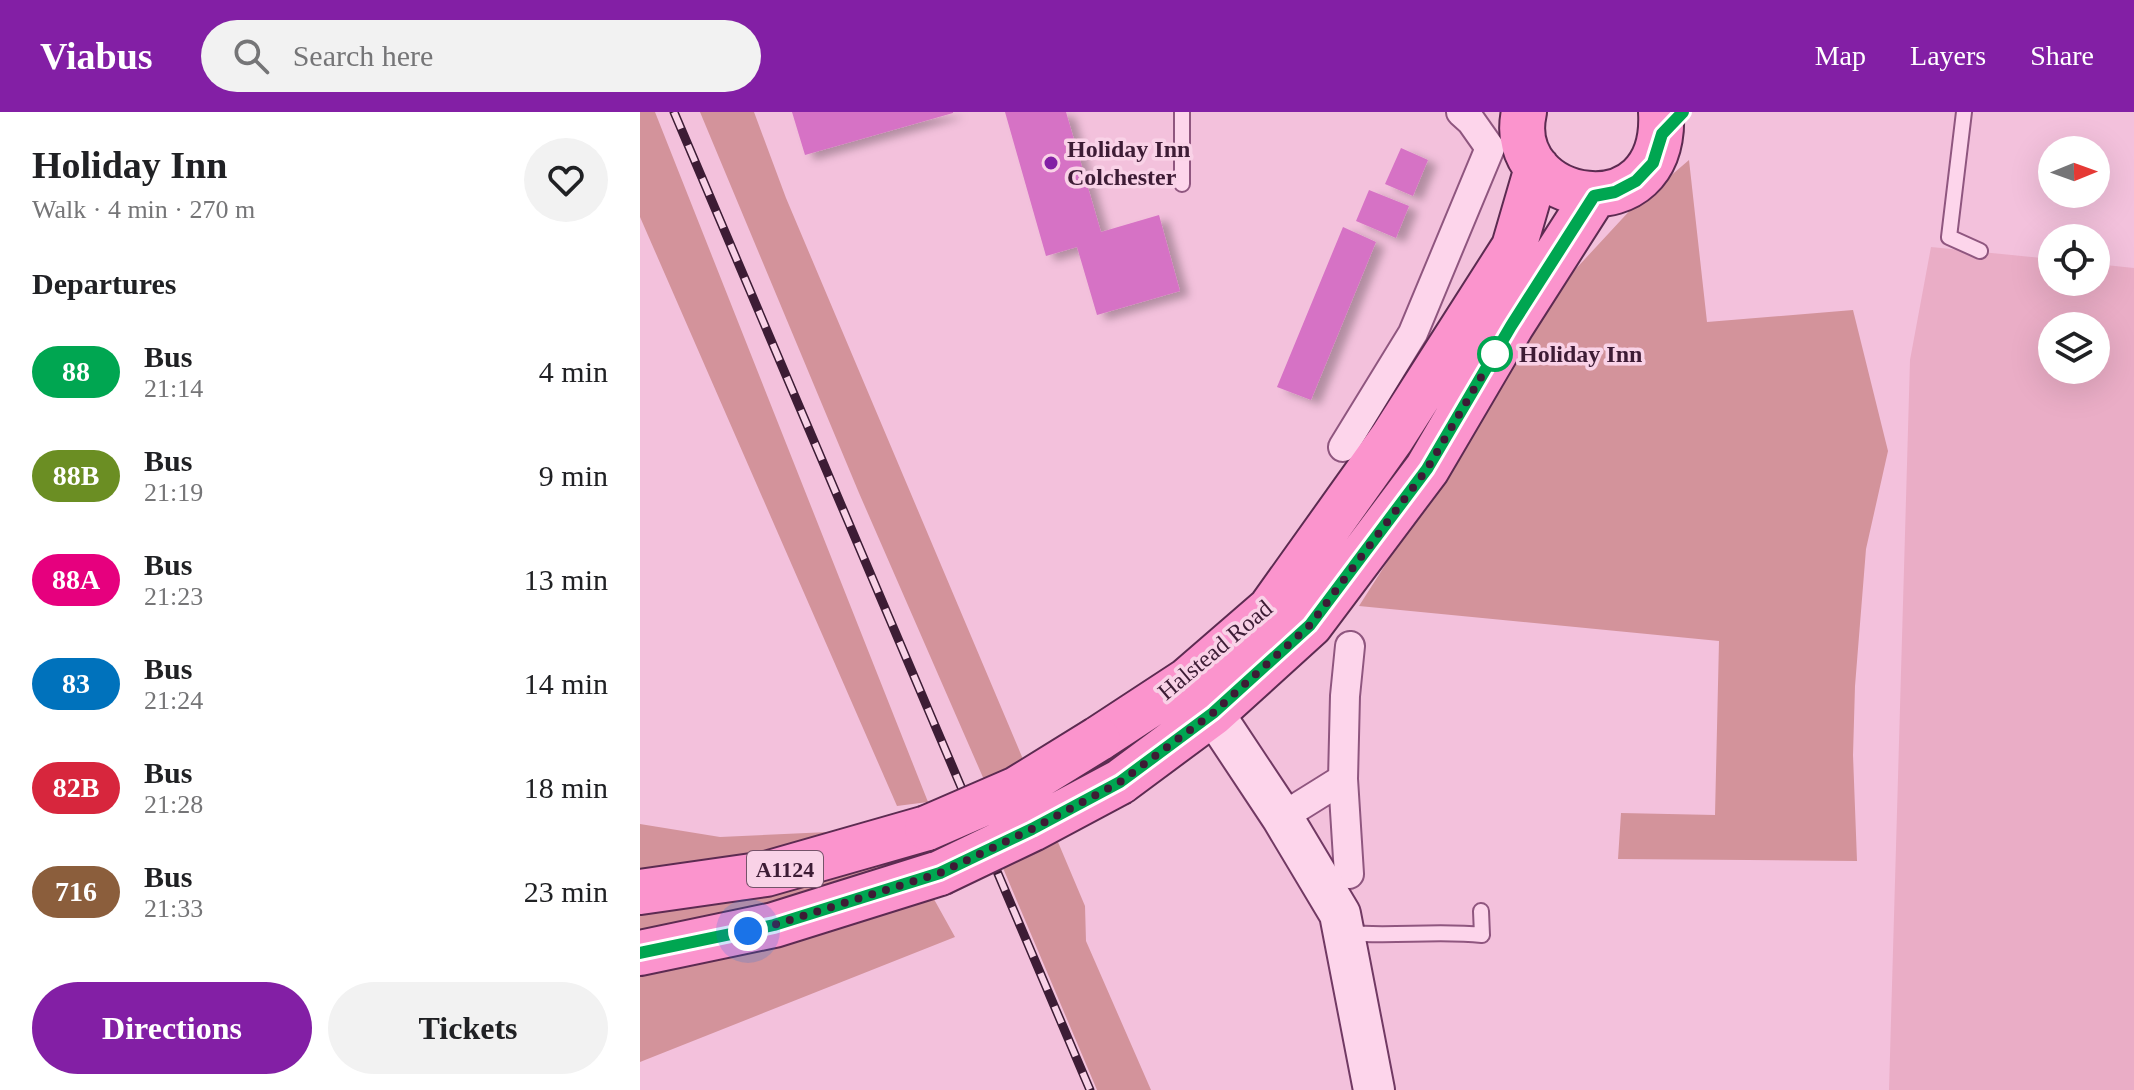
<!DOCTYPE html>
<html lang="en">
<head>
<meta charset="utf-8">
<style>
  body { margin:0; font-family:Georgia,serif; background:#f2f2f2; color:#202124; height:100vh; display:flex; flex-direction:column; font-size:30px; white-space:nowrap }
  * { box-sizing:border-box; margin:0 }
  p { font-size:26px; color:#757577 }
  .icon { flex:none; width:44px; height:44px; fill:none; stroke:currentColor; stroke-width:2; stroke-linecap:round; stroke-linejoin:round }
  .map { position:relative; flex:1; overflow:hidden }
  .drawer { display:flex; flex-direction:column; background:#fff; width:640px }
  .drawer>* { flex:none }
  .badge { padding:0 16px; border-radius:26px; font-size:28px; line-height:52px }
  .needle { width:52px; rotate:89deg }
  .fabs { position:absolute; left:1398px; top:24px; display:grid; gap:16px }
  .fabs a { display:grid; place-items:center; width:72px; height:72px; border-radius:50%; background:#fff; box-shadow:0 8px 32px #0002; font-size:40px }
  .you { position:absolute; width:40px; height:40px; margin:-20px; border:6px solid #fff; border-radius:50%; background:#1a73e8; box-shadow:0 0 0 12px #1a73e833 }
  .map>.badge { position:absolute; translate:-50% -50%; box-shadow:0 0 0 4px #fff }
  h2 { padding:0 32px; font-size:30px; line-height:72px }
  .round { display:grid; place-items:center; flex:none; width:84px; height:84px; border-radius:42px; background:#f2f2f2 }
  .overview { display:flex; align-items:center; justify-content:space-between; height:136px; padding:0 32px }
  h1 { font-size:38px; font-weight:700; line-height:60px }
  .button { display:flex; gap:16px; margin-top:auto; padding:16px 32px }
  .button a { flex:1; height:92px; border-radius:48px; background:#831fa5; color:#fff; font-size:32px; font-weight:700; line-height:92px; text-align:center }
  .button a+a { background:#f2f2f2; color:#202124 }
  ul { padding:0; list-style:none }
  li { display:flex; align-items:center; gap:24px; height:104px; padding:0 32px }
  li div { flex:1 }
  li b { display:block; font-size:30px }
  li em { font-style:normal }
  li .badge { min-width:88px; font-weight:700; text-align:center }
  header { display:flex; align-items:center; gap:48px; box-sizing:border-box; height:112px; padding:0 40px; background:#831fa5; color:#fff }
  header strong { font-size:38px }
  nav { display:flex; gap:44px; margin-inline-start:auto; font-size:28px }
  .search { width:560px; height:72px; background:#f2f2f2; display:flex; align-items:center; gap:20px; box-sizing:border-box; padding:0 28px; border-radius:44px; color:#757577; font-size:30px }
  main { display:flex; flex:1; min-height:0 }
  .map>svg:first-child { display:block }
  .farmland { fill:#eaadc6; fill-rule:evenodd }
  .green { fill:#d3939b }
  .building { fill:#d672c5; filter:url(#shadow) }
  .lines { fill:none; stroke-linecap:round; stroke-linejoin:round }
  .lane-casing { stroke:#8f567f; stroke-width:18 }
  .street-casing { stroke:#8f567f; stroke-width:32 }
  .secondary-casing { stroke:#713963; stroke-width:44 }
  .primary-casing { stroke:#5c2b51; stroke-width:48 }
  .lane { stroke:#fdd5eb; stroke-width:14 }
  .street { stroke:#fdd5eb; stroke-width:28 }
  .secondary { stroke:#fdd5eb; stroke-width:40 }
  .primary { stroke:#fb94cd; stroke-width:44 }
  .rail-casing { stroke:#3d1c35; stroke-width:9 }
  .rail { stroke:#f9d2e7; stroke-width:6; stroke-dasharray:18; stroke-linecap:butt }
  .primary-bridge-casing { stroke:#5c2b51; stroke-width:48; stroke-linecap:butt }
  .primary-bridge { stroke:#fb94cd; stroke-width:44 }
  .line-casing { stroke:#fff; stroke-width:18 }
  .line { stroke:#00a651; stroke-width:12 }
  .walk { stroke:#3d1c35; stroke-width:8; stroke-dasharray:0 14.4 }
  .poi-dot { fill:#831fa5; stroke:#f9d2e7; stroke-width:3 }
  .stop-dot { fill:#fff; stroke:#00a651; stroke-width:4 }
  .labels { text-anchor:middle; stroke-width:7; stroke-linejoin:round; paint-order:stroke }
  .shield { fill:#f9d2e7; stroke:#75536a; stroke-width:2 }
  .shield-label { font-size:22px; font-weight:bold; fill:#3d1c35 }
  .poi-label { font-size:24px; font-weight:bold; fill:#3d1c35; stroke:#f9d2e7; text-anchor:start }
  .stop-label { font-size:24px; font-weight:bold; fill:#3d1c35; stroke:#f9d2e7; text-anchor:start }
  .street-label { font-size:24px; fill:#3d1c35; stroke:#f9d2e7 }
</style>
</head>
<body>
<header>
<strong>Viabus</strong>
<div class="search"><svg class="icon" aria-label="search" viewBox="0 0 24 24"><circle cx="10" cy="10" r="6"/><path d="M15 15l6 6"/></svg>Search here</div>
<nav><a>Map</a><a>Layers</a><a>Share</a></nav>
</header>
<main>
<section class="drawer">
<div class="overview"><div><h1>Holiday Inn</h1><p>Walk · 4 min · 270 m</p></div><a class="round"><svg class="icon" aria-label="heart" viewBox="0 0 24 24"><path d="M12 20l-8-8c-3-5 5-10 8-4 3-6 11-1 8 4z"/></svg></a></div>
<h2>Departures</h2>
<ul>
<li><span class="badge" style="background:#00a651;color:#fff">88</span><div><b>Bus</b><p>21:14</p></div><em>4 min</em></li>
<li><span class="badge" style="background:#6b8e23;color:#fff">88B</span><div><b>Bus</b><p>21:19</p></div><em>9 min</em></li>
<li><span class="badge" style="background:#e6007e;color:#fff">88A</span><div><b>Bus</b><p>21:23</p></div><em>13 min</em></li>
<li><span class="badge" style="background:#0072bc;color:#fff">83</span><div><b>Bus</b><p>21:24</p></div><em>14 min</em></li>
<li><span class="badge" style="background:#d7263d;color:#fff">82B</span><div><b>Bus</b><p>21:28</p></div><em>18 min</em></li>
<li><span class="badge" style="background:#8b5e3c;color:#fff">716</span><div><b>Bus</b><p>21:33</p></div><em>23 min</em></li>
</ul>
<div class="button"><a>Directions</a><a>Tickets</a></div>
</section>
<div class="map">
<svg width="1494" height="978" viewBox="0 0 1494 978">
  <defs>
    <filter id="shadow"><feDropShadow dx="9" dy="5" stdDeviation="4" flood-color="#0004"/></filter>
  </defs>
  <rect width="100%" height="100%" fill="#f3c1dc"/>
  <!-- farmland -->
  <path class="farmland" d="M 1291,135 L 1412,147 L 1412,170 L 1456,170 L 1456,152 L 1494,156 L 1494,978 L 1249,978 L 1270,248 ZM 1412,214 L 1456,214 L 1456,258 L 1412,258 Z"/>
  <!-- green -->
  <path class="green" d="M 0,0 L 15,0 L 288,690 L 257,694 L 0,105 Z
    M 60,0 L 114,0 L 146,86 L 445,794 L 446,829 L 511,978 L 457,978 L 363,756 L 379,748 L 219,381 Z
    M 1049,48 L 1067,210 L 1213,198 L 1248,339 L 1226,437 L 1215,574 L 1213,643 L 1217,749 L 978,747 L 981,701 L 1075,703 L 1079,529 L 719,494 L 807,356 L 844,304 L 902,205 L 932,161 L 994,94 L 1016,82 L 1023,75 L 1028,66 Z
    M 0,712 L 80,725 L 255,717 L 315,825 L 0,950 Z"/>
  <!-- building -->
  <path class="building" d="M 152,0 L 313,0 L 313,1 L 165,43 Z
    M 365,0 L 426,0 L 461,120 L 519,103 L 540,179 L 457,203 L 437,135 L 406,144 Z
    M 761,36 L 788,48 L 773,84 L 745,72 Z
    M 729,78 L 769,94 L 756,126 L 716,109 Z
    M 703,115 L 736,130 L 671,288 L 637,275 Z"/>
  <g class="lines">
    <!-- lane casing -->
    <g class="lane-casing">
      <path id="lane" d="M 1324,0 L 1309,125 L 1340,139
        M 542,72 L 542,0
        M 708,821 C 753,825 797,818 842,823 L 841,799"/>
    </g>
    <!-- street casing -->
    <g class="street-casing">
      <path id="street" d="M 703,335 L 773,221 L 850,36 L 831,9 L 821,0
        M 703,667 L 709,762
        M 642,705 L 703,667 L 705,584 L 710,534"/>
    </g>
    <!-- secondary casing -->
    <g class="secondary-casing">
      <path id="secondary" d="M 573,601 L 642,705 L 700,802 L 734,978"/>
    </g>
    <!-- primary casing -->
    <g class="primary-casing">
      <path id="primary" d="M 884,0 C 863,94 1028,124 1021,0
        M 458,627 L 548,568 L 630,497 L 752,326 L 874,135 L 897,56
        M 480,670 L 573,601 L 670,513 L 787,357 L 871,214 L 954,84
        M 0,780 L 126,762 L 287,716
        M 0,841 L 134,813 L 300,761"/>
    </g>
    <!-- lane -->
    <use href="#lane" class="lane"/>
    <!-- street -->
    <use href="#street" class="street"/>
    <!-- secondary -->
    <use href="#secondary" class="secondary"/>
    <!-- primary -->
    <use href="#primary" class="primary"/>
    <!-- rail casing -->
    <g class="rail-casing">
      <path id="rail" d="M 34,0 L 450,978"/>
    </g>
    <!-- rail -->
    <use href="#rail" class="rail"/>
    <!-- primary-bridge casing -->
    <g class="primary-bridge-casing">
      <path id="primary-bridge" d="M 287,716 L 377,677 L 458,627
        M 300,761 L 392,717 L 480,670"/>
    </g>
    <!-- primary-bridge -->
    <use href="#primary-bridge" class="primary-bridge"/>
  </g>
  <g class="lines">
    <!-- line casing -->
    <g class="line-casing">
      <path id="line" d="M 0,841 L 134,813 L 300,761 L 392,717 L 480,670 L 573,601 L 670,513 L 787,357 L 871,214 L 954,84 L 975,80 L 996,69 L 1013,51 L 1022,22 L 1043,0"/>
    </g>
    <!-- line -->
    <use href="#line" class="line"/>
    <!-- walk -->
    <path class="walk" d="M 108,819 L 134,813 L 300,761 L 392,717 L 480,670 L 573,601 L 670,513 L 787,357 L 857,238 L 855,242"/>
  </g>
  <!-- markers -->
  <circle class="poi-dot" cx="411" cy="51" r="8"/>
  <circle class="stop-dot" cx="855" cy="242" r="16"/>
  <g class="labels">
    <!-- shield labels -->
    <rect class="shield" x="107" y="739" width="76" height="36" rx="6"/>
    <g class="shield-label">
      <text x="145" y="765">A1124</text>
    </g>
    <!-- poi labels -->
    <g class="poi-label">
      <text x="427" y="45">Holiday Inn<tspan x="427" dy="28">Colchester</tspan></text>
    </g>
    <!-- stop labels -->
    <g class="stop-label">
      <text x="879" y="250">Holiday Inn</text>
    </g>
    <!-- street labels -->
    <g class="street-label">
      <text transform="translate(575 538) rotate(-40)" y="8">Halstead Road</text>
    </g>
  </g>
</svg>
<div class="fabs">
<a><svg class="needle" viewBox="-14 -14 28 28"><path d="M0-13l5 13h-10z" fill="#e53935"/><path d="M0 13l5-13h-10z" fill="#757577"/></svg></a>
<a><svg class="icon" aria-label="locate" viewBox="0 0 24 24"><circle cx="12" cy="12" r="6"/><path d="M12 2v4M12 18v4M2 12h4M18 12h4"/></svg></a>
<a><svg class="icon" aria-label="layers" viewBox="0 0 24 24"><path d="M12 4l9 5-9 5-9-5zM3 14l9 5 9-5"/></svg></a>
</div>
<div class="you" style="left:108px;top:819px"></div>
</div>
</main>
</body>
</html>
